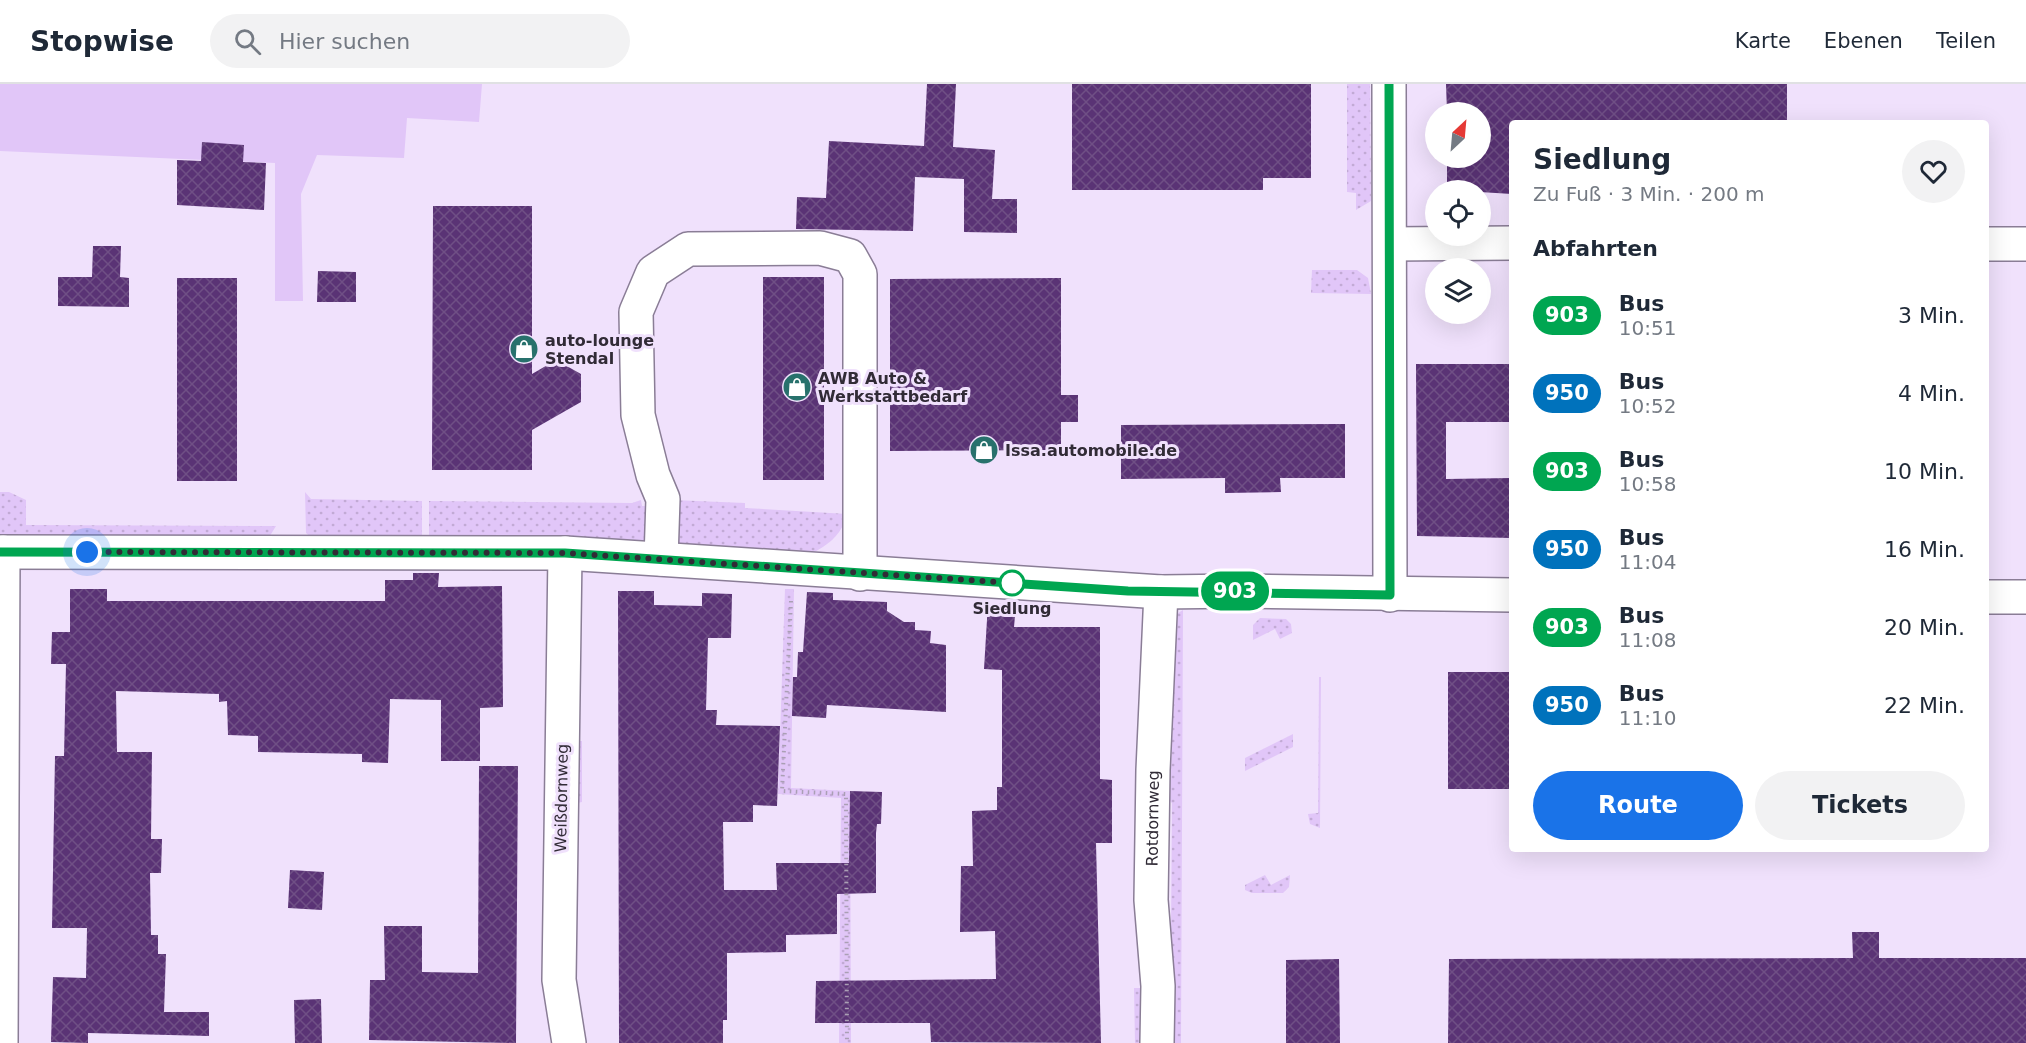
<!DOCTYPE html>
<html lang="de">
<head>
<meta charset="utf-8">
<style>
  body { margin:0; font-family:"DejaVu Sans",sans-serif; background:#f2f2f3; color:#1f2937; height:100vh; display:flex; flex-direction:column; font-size:22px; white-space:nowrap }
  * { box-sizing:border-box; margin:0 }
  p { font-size:20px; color:#747a83 }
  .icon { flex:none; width:33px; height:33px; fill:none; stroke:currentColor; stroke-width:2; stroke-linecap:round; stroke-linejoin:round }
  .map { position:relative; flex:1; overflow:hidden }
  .side { position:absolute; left:1509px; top:36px; width:480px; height:732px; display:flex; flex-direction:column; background:#fff; border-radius:6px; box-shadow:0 6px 24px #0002 }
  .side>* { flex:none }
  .badge { padding:0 12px; border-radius:20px; font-size:21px; line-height:39px }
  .needle { width:39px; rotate:26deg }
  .controls { position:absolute; left:1425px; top:18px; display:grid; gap:12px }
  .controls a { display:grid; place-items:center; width:66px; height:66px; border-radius:50%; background:#fff; box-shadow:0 6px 24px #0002; font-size:30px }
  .you { position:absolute; width:30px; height:30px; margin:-15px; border:4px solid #fff; border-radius:50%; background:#1a73e8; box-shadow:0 0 0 9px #1a73e833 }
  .map>.badge { position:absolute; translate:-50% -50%; box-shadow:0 0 0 3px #fff }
  h2 { padding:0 24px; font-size:22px; line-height:54px }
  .round { display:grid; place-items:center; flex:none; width:63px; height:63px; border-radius:32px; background:#f2f2f3 }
  .head { display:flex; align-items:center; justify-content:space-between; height:102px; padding:0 24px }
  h1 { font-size:28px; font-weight:700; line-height:45px }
  .action { display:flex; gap:12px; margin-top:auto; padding:12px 24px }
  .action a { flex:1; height:69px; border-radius:36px; background:#1a73e8; color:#fff; font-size:24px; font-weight:700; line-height:69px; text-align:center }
  .action a+a { background:#f2f2f3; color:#1f2937 }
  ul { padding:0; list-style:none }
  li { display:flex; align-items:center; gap:18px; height:78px; padding:0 24px }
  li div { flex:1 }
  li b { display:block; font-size:22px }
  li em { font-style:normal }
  li .badge { min-width:66px; font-weight:700; text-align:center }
  header { display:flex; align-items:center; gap:36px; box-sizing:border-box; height:84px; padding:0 30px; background:#fff; border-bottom:2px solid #e0e1e3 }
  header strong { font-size:28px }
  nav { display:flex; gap:33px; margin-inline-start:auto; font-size:21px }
  .search { width:420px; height:54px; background:#f2f2f3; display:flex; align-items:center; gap:15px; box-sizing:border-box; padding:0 21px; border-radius:33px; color:#747a83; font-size:22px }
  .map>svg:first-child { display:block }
  .grass { fill:url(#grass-dots) }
  .pitch { fill:#e1c6f8 }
  .building { fill:url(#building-cross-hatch) }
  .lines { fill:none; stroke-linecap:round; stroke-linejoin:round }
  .minor-casing { stroke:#8a7d96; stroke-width:36 }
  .path { stroke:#aa9fb4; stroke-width:4; stroke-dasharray:1.5 4.5; stroke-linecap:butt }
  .minor { stroke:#fff; stroke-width:33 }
  .line-casing { stroke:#fff; stroke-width:14 }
  .line { stroke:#00a651; stroke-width:9 }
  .walk { stroke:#312b36; stroke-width:6; stroke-dasharray:0 10.8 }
  .stop-dot { fill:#fff; stroke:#00a651; stroke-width:3 }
  .labels { text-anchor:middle; stroke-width:6; stroke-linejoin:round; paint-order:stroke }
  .poi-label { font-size:16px; font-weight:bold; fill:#312b36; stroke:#f0e1fc; text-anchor:start }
  .stop-label { font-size:16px; font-weight:bold; fill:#312b36; stroke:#f0e1fc }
  .street-label { font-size:16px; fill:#312b36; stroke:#f0e1fc }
</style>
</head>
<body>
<header>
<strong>Stopwise</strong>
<div class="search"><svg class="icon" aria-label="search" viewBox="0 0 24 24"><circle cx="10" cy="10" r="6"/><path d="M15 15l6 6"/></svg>Hier suchen</div>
<nav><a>Karte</a><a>Ebenen</a><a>Teilen</a></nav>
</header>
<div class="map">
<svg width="2026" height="959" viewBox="0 0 2026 959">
  <defs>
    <pattern id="grass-dots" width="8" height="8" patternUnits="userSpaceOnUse" patternTransform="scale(1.5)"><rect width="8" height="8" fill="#e1c6f8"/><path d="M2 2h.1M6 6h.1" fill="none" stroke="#c2aad5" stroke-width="1.8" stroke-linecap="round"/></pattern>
    <pattern id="building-cross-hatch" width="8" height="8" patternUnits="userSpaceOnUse" patternTransform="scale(1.5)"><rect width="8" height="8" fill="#5a3375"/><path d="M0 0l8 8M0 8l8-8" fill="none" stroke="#6f4f85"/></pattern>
  </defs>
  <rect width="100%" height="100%" fill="#f0e1fc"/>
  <!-- grass -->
  <path class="grass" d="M 1347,0 L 1370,0 L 1371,117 L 1356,126 L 1356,109 L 1347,108 Z
    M 1312,186 L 1357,186 L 1368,194 L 1371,210 L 1311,209 Z
    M 0,408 L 9,408 L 26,416 L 26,441 L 276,442 L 268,455 L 0,455 Z
    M 305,408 L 311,415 L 422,417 L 422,454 L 313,455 L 306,449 Z
    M 641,416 L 642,422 L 650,422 L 650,447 L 643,459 L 429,453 L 429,417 L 632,419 Z
    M 672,416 L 745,419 L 745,424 L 847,430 C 842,452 826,463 806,472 L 678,460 Z
    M 785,505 L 794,505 L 791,704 L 850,707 L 851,959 L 839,959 L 841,714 L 778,710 Z
    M 1183,526 L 1181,959 L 1170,959 L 1162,856 L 1171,847 L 1172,719 L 1163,710 L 1163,699 L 1171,684 L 1173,631 L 1163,619 L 1175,531 Z
    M 1260,534 L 1286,535 L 1291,540 L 1292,549 L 1280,555 L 1275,545 L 1253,556 L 1253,541 Z
    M 1319,593 L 1321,593 L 1320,744 L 1310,740 L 1308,730 L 1318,729 Z
    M 1293,650 L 1293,663 L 1245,687 L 1245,674 Z
    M 576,657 L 582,657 L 582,718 L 577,719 Z
    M 1265,791 L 1271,801 L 1290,791 L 1289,803 L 1283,809 L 1252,809 L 1245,806 L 1245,801 Z
    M 1134,904 L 1150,904 L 1150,920 L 1140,921 L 1140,959 L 1135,959 Z"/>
  <!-- pitch -->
  <path class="pitch" d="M 0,0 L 482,0 L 479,38 L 407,34 L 404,74 L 317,71 L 301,110 L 303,217 L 275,217 L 275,79 L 0,67 Z"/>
  <!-- building -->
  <path class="building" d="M 927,0 L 956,0 L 953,63 L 995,66 L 992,115 L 1017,115 L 1017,149 L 964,148 L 964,95 L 915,93 L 913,147 L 796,145 L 797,113 L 826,114 L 829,57 L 924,62 Z
    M 1072,0 L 1311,0 L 1311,94 L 1263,94 L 1263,106 L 1072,106 Z
    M 1446,0 L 1787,0 L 1787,39 L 1512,39 L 1512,110 L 1447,106 L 1447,74 L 1480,74 L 1480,28 L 1447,28 Z
    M 202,58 L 244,61 L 243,78 L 266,79 L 264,126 L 177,121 L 177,76 L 201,77 Z
    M 433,122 L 532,122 L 532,290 L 556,276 L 581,290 L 581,318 L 532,346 L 532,386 L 432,386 Z
    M 93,162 L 121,162 L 120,193 L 129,194 L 129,223 L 58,222 L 58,193 L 92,193 Z
    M 318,187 L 356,188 L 356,218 L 317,218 Z
    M 763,193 L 824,193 L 824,396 L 763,396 Z
    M 177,194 L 237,194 L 237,397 L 177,397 Z
    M 1061,194 L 1061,311 L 1078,311 L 1078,338 L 1061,338 L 1061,366 L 890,367 L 890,195 Z
    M 1416,280 L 1512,280 L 1512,338 L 1446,338 L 1446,395 L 1512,394 L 1512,454 L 1417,452 Z
    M 1345,340 L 1345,394 L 1280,394 L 1281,408 L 1225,409 L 1225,394 L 1121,395 L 1121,341 Z
    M 413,489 L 439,489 L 438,503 L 502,502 L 503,623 L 480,624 L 480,677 L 441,677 L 441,616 L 390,615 L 388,679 L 362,678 L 362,670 L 258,668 L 258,652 L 228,651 L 227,617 L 219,618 L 219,610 L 116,607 L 117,668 L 152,668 L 151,755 L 162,755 L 161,789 L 150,789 L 151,851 L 158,851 L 158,870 L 166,870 L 164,928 L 209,928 L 209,952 L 88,949 L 88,959 L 51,958 L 53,893 L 86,894 L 87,844 L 52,844 L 55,672 L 64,672 L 66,580 L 51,580 L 52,548 L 70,548 L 70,505 L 107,505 L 107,517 L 385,517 L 385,496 L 413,496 Z
    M 618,507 L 654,507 L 654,521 L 702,522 L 702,509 L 732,510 L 731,554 L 708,554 L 706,626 L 717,626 L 716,641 L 780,642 L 777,722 L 753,721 L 753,738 L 723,738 L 724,806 L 777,806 L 776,779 L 849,779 L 850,707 L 882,708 L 881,740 L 877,740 L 876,749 L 876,809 L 837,810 L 837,850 L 786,851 L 786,868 L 727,869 L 727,936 L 723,936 L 723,959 L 619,959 Z
    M 807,508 L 833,509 L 833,516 L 887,518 L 887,527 L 904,538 L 915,538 L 915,546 L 931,547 L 930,559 L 946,561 L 946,628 L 827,621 L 826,634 L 792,632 L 793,593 L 797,593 L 798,568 L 803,568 Z
    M 988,519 L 1016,521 L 1014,543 L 1100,543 L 1100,695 L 1112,696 L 1112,759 L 1096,759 L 1101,959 L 931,958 L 930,939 L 815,939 L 816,897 L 996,895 L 995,847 L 960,848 L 961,782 L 973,782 L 972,727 L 997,726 L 997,703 L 1002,703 L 1002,586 L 984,585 Z
    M 1448,588 L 1512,588 L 1512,705 L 1448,705 Z
    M 479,682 L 518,682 L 516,959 L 369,956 L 370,896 L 385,896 L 384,842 L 422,842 L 422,888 L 478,889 Z
    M 290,786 L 324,788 L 322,826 L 288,824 Z
    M 1852,848 L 1879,848 L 1879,874 L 2026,874 L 2026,959 L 1448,959 L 1449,875 L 1853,874 Z
    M 1339,875 L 1340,959 L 1286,959 L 1286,876 Z
    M 321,915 L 322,959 L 295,959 L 294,916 Z"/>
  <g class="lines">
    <!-- minor casing -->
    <g class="minor-casing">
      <g id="minor">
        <path d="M 1389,0 L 1390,511"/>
        <path d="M 1390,160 L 1512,159"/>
        <path d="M 1986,160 L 2026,160"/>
        <path d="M 0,468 L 565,469 L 1161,508 L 1240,507 L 1512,511"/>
        <path d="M 565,469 L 559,896 L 569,959"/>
        <path d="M 661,475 L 663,415 L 653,391 L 638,331 L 636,228 L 653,188 L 688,165 L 820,164 L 850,172 L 860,190 L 860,490"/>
        <path d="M 1986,513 L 2026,513"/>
        <path d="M 1,959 L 3,468"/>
        <path id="s1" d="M 1157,959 L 1158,902 L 1151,816 L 1153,686 L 1161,508"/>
      </g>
    </g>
    <!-- path -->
    <path class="path" d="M 791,517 L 782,707 L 846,710 L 847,959"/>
    <!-- minor -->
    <use href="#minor" class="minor"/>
  </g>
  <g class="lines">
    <!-- line casing -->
    <g class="line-casing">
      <path id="line" d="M 0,468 L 565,469 L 1128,507 L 1390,511 L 1389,0"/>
    </g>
    <!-- line -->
    <use href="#line" class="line"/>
    <!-- walk -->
    <path class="walk" d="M 87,468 L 565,469 L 1012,499"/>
  </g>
  <!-- icons -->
  <defs>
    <g id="shop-disc" transform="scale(1.5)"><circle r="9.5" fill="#28716c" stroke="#f0e1fc"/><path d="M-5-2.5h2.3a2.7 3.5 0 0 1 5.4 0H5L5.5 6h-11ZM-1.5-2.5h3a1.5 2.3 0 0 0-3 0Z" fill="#fff"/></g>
  </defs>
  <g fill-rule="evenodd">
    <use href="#shop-disc" x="524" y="265"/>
    <use href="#shop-disc" x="797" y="303"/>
    <use href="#shop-disc" x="984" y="366"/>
  </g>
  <!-- markers -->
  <circle class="stop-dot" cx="1012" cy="499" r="12"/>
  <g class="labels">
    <!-- poi labels -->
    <g class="poi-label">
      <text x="545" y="262">auto-lounge<tspan x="545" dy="18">Stendal</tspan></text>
      <text x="818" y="300">AWB Auto &amp;<tspan x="818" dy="18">Werkstattbedarf</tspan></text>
      <text x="1005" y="372">Issa.automobile.de</text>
    </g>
    <!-- stop labels -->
    <g class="stop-label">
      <text x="1012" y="530">Siedlung</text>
    </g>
    <!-- street labels -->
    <g class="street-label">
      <text transform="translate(561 714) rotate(-89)" y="6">Weißdornweg</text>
      <text dy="6" stroke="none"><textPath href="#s1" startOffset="225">Rotdornweg</textPath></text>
    </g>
  </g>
</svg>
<div class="controls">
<a><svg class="needle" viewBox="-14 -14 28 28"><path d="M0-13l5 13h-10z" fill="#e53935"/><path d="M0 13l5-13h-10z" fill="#747a83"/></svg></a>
<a><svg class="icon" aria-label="locate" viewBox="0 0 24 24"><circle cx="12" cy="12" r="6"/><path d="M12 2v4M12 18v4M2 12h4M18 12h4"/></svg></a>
<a><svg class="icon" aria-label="layers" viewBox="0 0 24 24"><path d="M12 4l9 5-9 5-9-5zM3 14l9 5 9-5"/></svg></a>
</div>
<div class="you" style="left:87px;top:468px"></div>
<b class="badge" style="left:1235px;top:507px;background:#00a651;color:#fff">903</b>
<section class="side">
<div class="head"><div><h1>Siedlung</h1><p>Zu Fuß · 3 Min. · 200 m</p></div><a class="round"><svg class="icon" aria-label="heart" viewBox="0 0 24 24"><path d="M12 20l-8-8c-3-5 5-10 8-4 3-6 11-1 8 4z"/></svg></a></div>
<h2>Abfahrten</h2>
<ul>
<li><span class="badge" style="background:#00a651;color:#fff">903</span><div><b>Bus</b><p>10:51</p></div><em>3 Min.</em></li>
<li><span class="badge" style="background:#0072bc;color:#fff">950</span><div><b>Bus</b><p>10:52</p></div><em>4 Min.</em></li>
<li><span class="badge" style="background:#00a651;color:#fff">903</span><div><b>Bus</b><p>10:58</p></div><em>10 Min.</em></li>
<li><span class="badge" style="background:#0072bc;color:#fff">950</span><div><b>Bus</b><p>11:04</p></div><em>16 Min.</em></li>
<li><span class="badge" style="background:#00a651;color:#fff">903</span><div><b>Bus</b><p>11:08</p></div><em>20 Min.</em></li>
<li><span class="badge" style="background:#0072bc;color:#fff">950</span><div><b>Bus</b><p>11:10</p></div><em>22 Min.</em></li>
</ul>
<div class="action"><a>Route</a><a>Tickets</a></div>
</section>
</div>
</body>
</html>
